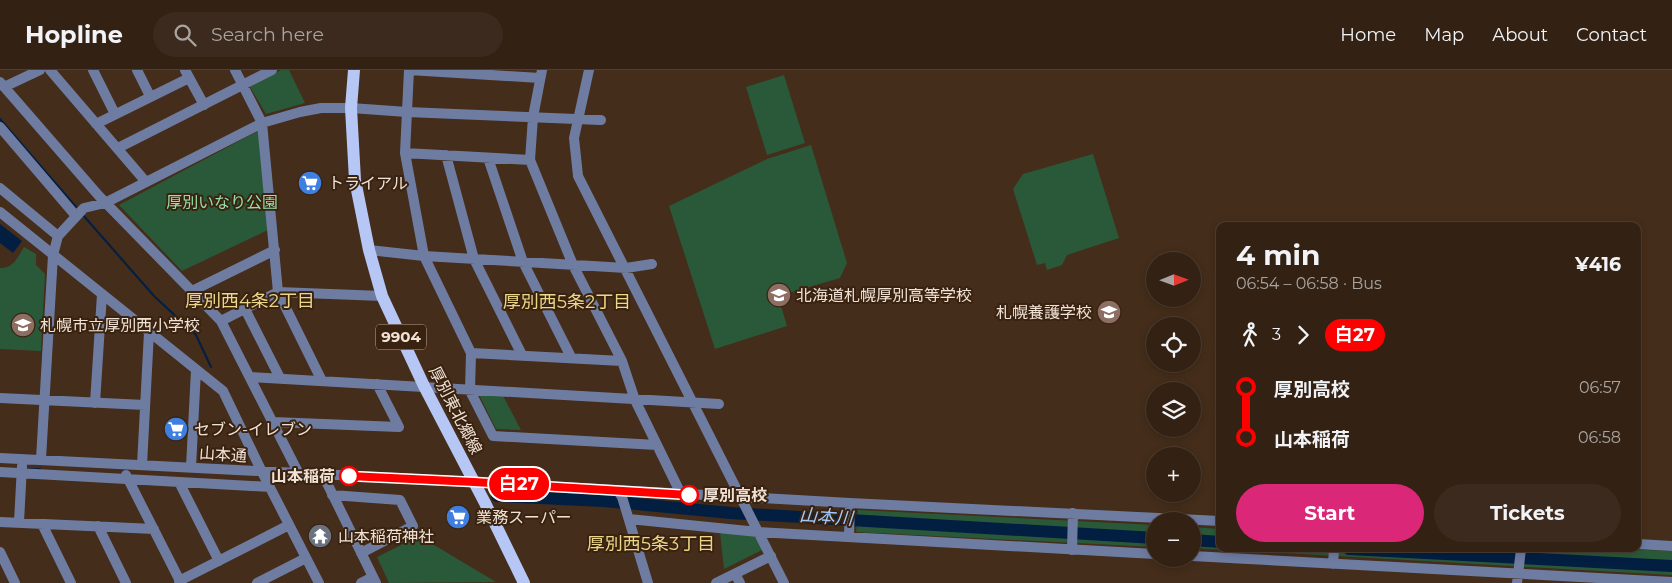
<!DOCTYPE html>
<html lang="en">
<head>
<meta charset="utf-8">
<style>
  body { margin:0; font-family:Montserrat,"Noto Sans JP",sans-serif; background:#3b2a1d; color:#f1f3f6; height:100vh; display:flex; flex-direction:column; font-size:19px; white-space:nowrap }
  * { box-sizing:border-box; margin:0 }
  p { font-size:16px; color:#a9a4a0 }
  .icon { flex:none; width:28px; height:28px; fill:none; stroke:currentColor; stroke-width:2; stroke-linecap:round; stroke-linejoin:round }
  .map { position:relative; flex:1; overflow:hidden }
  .drawer { position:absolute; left:1216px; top:152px; width:425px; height:330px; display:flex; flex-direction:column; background:#332214; border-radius:10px; box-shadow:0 2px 8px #0003,0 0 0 1px #4e3f34 }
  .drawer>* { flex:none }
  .badge { padding:0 10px; border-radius:16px; font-size:18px; line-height:32px }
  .needle { width:32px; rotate:89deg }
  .buttons { position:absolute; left:1146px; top:182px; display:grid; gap:10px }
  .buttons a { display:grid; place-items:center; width:55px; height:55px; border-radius:50%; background:#332214; box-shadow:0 2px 8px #0003,0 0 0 1px #4e3f34; font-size:25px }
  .map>.badge { position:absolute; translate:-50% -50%; box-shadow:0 0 0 2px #fff }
  .legs { display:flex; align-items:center; gap:8px; height:55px; padding:0 20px; font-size:16px }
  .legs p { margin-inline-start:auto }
  .head { display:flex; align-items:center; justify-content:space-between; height:85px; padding:0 20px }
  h1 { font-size:28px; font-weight:700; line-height:38px }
  .cta { display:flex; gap:10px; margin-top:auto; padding:10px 20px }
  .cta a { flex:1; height:58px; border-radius:30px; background:#db2777; color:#fff; font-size:20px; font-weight:700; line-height:58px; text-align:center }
  .cta a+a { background:#3b2a1d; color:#f1f3f6 }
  ul { padding:0 20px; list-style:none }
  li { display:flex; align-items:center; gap:18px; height:50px; font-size:19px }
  li i { display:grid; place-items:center; width:8px; height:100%; margin:0 6px; background:currentColor }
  li i::after { content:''; width:12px; height:12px; margin:-6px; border:4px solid; border-radius:50%; background:#332214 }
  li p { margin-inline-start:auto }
  li:first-child i { background:linear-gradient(#0000 50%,currentColor 0) }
  li:last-child i { background:linear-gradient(currentColor 50%,#0000 0) }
  header { display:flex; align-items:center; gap:30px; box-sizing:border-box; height:70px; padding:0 25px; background:#332214; border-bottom:1px solid #4e3f34 }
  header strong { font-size:24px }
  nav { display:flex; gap:28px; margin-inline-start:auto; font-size:18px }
  .search { width:350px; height:45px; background:#3b2a1d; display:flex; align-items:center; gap:12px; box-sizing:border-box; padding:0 18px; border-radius:28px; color:#a9a4a0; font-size:19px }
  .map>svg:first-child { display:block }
  .green { fill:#2a5939 }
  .water { fill:#021f42 }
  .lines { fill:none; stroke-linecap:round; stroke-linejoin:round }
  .stream { stroke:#021f42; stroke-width:2 }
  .river { stroke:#021f42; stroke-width:12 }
  .minor { stroke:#6f7ca2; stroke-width:10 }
  .major { stroke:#b6c6f5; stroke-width:12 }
  .line-1-casing { stroke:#fff; stroke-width:11 }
  .line-1 { stroke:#f00; stroke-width:8 }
  .stop-1-dot { fill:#fff; stroke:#f00; stroke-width:2.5 }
  .labels { text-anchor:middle; stroke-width:4; stroke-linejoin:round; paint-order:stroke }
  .shield { fill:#392310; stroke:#b9a89a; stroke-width:1 }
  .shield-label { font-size:15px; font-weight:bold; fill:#f0e1d5 }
  .poi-label { font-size:16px; fill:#f0e1d5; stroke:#392310; text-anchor:start }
  .park-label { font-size:16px; fill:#95dea9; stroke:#392310 }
  .street-label { font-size:16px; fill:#f0e1d5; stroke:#392310 }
  .stop-label { font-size:16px; font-weight:bold; fill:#f0e1d5; stroke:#392310; text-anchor:end }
  .neighbourhood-label { font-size:18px; fill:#ecd689; stroke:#392310 }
  .water-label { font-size:18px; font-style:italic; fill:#a2cafd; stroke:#392310 }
</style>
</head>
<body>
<header>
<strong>Hopline</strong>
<div class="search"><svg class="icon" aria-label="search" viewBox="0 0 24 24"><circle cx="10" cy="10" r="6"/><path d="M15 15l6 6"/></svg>Search here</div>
<nav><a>Home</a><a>Map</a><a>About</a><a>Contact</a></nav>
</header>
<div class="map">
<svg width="1672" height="513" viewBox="0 0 1672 513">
  <rect width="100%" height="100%" fill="#442d1a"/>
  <!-- green -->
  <path class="green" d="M 281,0 L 289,0 L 305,33 L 266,44 L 250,17 Z
    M 784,5 L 805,73 L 767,85 L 746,17 Z
    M 258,61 L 261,64 L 270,159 L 182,201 L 119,135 Z
    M 811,75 L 847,193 L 840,208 L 778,226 L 787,256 L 715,279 L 669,136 L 767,89 Z
    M 1093,84 L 1119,168 L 1067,185 L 1062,195 L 1047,200 L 1045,193 L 1037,195 L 1013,119 L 1023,104 Z
    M 24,177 L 36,184 L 36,195 L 45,204 L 41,281 L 0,279 L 0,198 C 14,198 17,188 24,177 Z
    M 478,323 L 502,324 L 521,360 L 496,359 Z
    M 858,440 L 1155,455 L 1155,477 L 856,462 Z
    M 1192,457 L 1220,459 L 1220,479 L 1622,479 L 1672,481 L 1672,505 L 1193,478 Z
    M 720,462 L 755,464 L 764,479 L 724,499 Z
    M 419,466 L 496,512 L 389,513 L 377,487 Z"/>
  <!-- water -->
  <path class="water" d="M 0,154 L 22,171 L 13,183 L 0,173 Z"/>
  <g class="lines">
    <!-- stream -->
    <path class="stream" d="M 0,49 L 76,137
      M 83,145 L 154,226 L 196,265 L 211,297
      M 30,399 L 40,399"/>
    <!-- river -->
    <path class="river" d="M 497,426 L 604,431 L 731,443 L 1155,468
      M 1192,470 L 1220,472
      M 1349,479 L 1672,496"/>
    <!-- minor -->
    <path class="minor" d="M 50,0 L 146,112
      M 93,0 L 115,44
      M 137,0 L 150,26
      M 185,0 L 204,35
      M 235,0 L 262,53 L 278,222 L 322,311
      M 409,0 L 405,83 L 424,186 L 471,283 L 470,321 L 493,366 L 657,375
      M 409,0 L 540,8
      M 542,0 L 533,47 L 530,90 L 573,195 L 622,291 L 635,330 L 681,424
      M 589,0 L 574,68 L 578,106 L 784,513
      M 0,12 L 99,126 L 221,251 L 299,404
      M 4,17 L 40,0
      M 96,54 L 189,8
      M 0,57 L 76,146
      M 118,78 L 272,0
      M 405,83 L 530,90
      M 446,85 L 474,189 L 522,285
      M 488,88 L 523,192 L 571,287
      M 0,118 L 58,166
      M 0,142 L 223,321 L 262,402 L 319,513
      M 369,180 L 424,186 L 626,198 L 652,194
      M 192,221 L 275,180
      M 245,239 L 280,308
      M 221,251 L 278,222 L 382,226
      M 471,283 L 622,291
      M 250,307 L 719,334
      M 0,328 L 145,335
      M 95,333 L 102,224
      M 273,352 L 399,357 L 377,314
      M 0,388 L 474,412 L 850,433 L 1220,451
      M 41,389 L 53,185 L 58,166 L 84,138 L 105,133 L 262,53 L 300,42 L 321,38 L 351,38 L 407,42 L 601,50
      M 142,395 L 149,262
      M 191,397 L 196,300
      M 0,402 L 270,417
      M 126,405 L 181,513
      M 323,405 L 376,513
      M 179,412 L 219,491
      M 618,421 L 622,427 L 648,513
      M 332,425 L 400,430 L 413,456 L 361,483
      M 629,449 L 758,462 L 1155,484
      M 0,452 L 154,459
      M 19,452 L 22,396
      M 42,454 L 71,513
      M 98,456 L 126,513
      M 849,467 L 850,433
      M 1638,474 L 1672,476
      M 1072,480 L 1073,443
      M 0,482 L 15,513
      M 1192,486 L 1672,512
      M 1333,494 L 1334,479
      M 735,504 L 740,513
      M 179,511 L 289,455
      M 257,513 L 306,488
      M 361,513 L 373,507
      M 716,513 L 771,486
      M 1517,513 L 1521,479"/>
    <!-- major -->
    <path class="major" d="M 354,0 L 351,38 L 355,110 L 369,180 L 382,226 L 424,316 L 485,433 L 524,513"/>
  </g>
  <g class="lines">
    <!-- line-1 casing -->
    <g class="line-1-casing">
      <path id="line-1" d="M 349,406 L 474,412 L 689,425"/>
    </g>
    <!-- line-1 -->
    <use href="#line-1" class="line-1"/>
  </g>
  <!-- icons -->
  <defs>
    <g id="supermarket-disc" transform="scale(1.25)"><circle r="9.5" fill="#3f7fe0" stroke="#392310"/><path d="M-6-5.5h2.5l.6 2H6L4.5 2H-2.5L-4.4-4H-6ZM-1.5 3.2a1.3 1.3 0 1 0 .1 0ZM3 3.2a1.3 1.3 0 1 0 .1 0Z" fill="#fff"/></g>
    <g id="school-disc" transform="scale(1.25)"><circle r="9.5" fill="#8d6e63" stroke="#392310"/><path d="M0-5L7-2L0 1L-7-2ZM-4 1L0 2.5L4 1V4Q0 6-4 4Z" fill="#fff"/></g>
    <g id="temple-disc" transform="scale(1.25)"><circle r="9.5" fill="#6b7280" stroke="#392310"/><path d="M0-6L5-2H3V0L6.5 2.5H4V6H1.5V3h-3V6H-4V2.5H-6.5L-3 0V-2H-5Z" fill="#fff"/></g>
  </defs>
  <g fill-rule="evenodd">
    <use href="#supermarket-disc" x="310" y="113"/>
    <use href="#school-disc" x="779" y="225"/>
    <use href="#school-disc" x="1109" y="242"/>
    <use href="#school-disc" x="23" y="255"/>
    <use href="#supermarket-disc" x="176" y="359"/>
    <use href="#supermarket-disc" x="458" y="447"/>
    <use href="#temple-disc" x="320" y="466"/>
  </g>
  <!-- markers -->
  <g class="stop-1-dot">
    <circle cx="349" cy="406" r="9"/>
    <circle cx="689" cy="425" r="9"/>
  </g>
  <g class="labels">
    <!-- shield labels -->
    <rect class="shield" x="376" y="254.5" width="50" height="25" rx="4"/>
    <g class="shield-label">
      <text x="401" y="272">9904</text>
    </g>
    <!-- poi labels -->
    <g class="poi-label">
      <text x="328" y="119">トライアル</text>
      <text x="796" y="231">北海道札幌厚別高等学校</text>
      <text x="1092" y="248" text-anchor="end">札幌養護学校</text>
      <text x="40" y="261">札幌市立厚別西小学校</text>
      <text x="194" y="365">セブン-イレブン</text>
      <text x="476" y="453">業務スーパー</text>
      <text x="338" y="472">山本稲荷神社</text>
    </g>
    <!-- park labels -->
    <g class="park-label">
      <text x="222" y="138">厚別いなり公園</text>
    </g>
    <!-- street labels -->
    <g class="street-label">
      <text transform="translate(456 340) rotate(63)" y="6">厚別東北郷線</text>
      <text transform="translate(223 384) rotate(4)" y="6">山本通</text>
    </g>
    <!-- stop labels -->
    <g class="stop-label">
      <text x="335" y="412">山本稲荷</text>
      <text x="703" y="431" text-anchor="start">厚別高校</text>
    </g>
    <!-- neighbourhood labels -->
    <g class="neighbourhood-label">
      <text x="250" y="237">厚別西4条2丁目</text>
      <text x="567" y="238">厚別西5条2丁目</text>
      <text x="651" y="480">厚別西5条3丁目</text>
    </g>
    <!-- water labels -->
    <g class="water-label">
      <text transform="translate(826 447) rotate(4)" y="6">山本川</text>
    </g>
  </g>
</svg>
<div class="buttons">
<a><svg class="needle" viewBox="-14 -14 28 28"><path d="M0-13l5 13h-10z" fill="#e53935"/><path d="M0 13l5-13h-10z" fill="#a9a4a0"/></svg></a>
<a><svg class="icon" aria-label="locate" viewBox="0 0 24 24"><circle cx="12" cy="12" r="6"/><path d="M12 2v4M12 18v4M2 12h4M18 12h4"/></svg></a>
<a><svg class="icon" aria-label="layers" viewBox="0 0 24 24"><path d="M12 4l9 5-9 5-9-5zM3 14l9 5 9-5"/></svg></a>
<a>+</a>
<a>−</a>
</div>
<b class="badge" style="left:519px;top:414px;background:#f00;color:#fff">白27</b>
<section class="drawer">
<div class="head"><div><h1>4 min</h1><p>06:54 – 06:58 · Bus</p></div><b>¥416</b></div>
<div class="legs"><svg class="icon" aria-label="walk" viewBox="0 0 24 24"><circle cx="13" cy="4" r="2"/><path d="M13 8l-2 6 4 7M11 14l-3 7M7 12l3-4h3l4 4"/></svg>3<svg class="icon" aria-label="forward" viewBox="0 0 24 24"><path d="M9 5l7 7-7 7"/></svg><b class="badge" style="background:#f00;color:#fff">白27</b></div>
<ul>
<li><i style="color:#f00"></i><b>厚別高校</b><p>06:57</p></li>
<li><i style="color:#f00"></i><b>山本稲荷</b><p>06:58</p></li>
</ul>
<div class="cta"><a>Start</a><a>Tickets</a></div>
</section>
</div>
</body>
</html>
